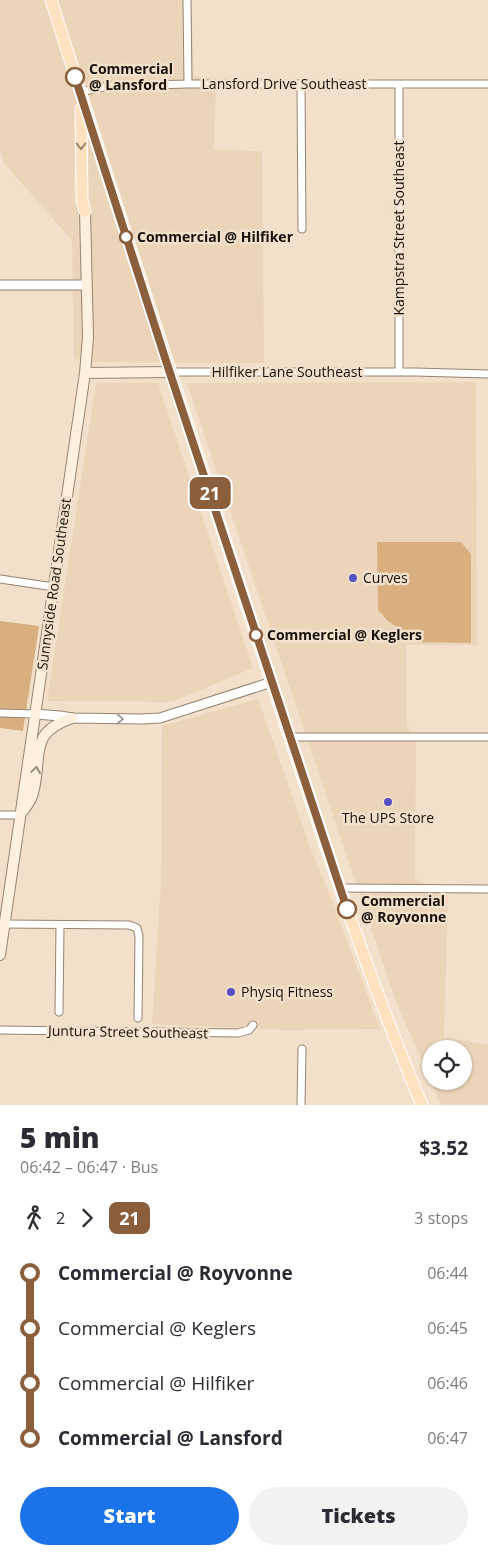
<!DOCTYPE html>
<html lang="en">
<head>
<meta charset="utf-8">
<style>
  body { margin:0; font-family:"Open Sans",sans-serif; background:#f2f2f3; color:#2b2b33; height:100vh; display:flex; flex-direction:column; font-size:19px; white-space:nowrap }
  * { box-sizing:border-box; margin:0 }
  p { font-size:16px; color:#7c7c81 }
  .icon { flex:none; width:28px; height:28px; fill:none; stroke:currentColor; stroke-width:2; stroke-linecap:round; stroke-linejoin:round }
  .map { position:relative; height:1105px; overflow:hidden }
  .side { display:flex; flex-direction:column; background:#fff; flex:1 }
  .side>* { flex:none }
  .badge { padding:0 10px; border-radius:8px; font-size:18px; line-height:32px }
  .buttons { position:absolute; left:422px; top:1040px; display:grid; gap:10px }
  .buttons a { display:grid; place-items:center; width:50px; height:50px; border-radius:50%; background:#fff; box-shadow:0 1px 4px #0004; font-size:25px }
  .map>.badge { position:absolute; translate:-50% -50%; box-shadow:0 0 0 2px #fff }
  .legs { display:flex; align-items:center; gap:8px; height:55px; padding:0 20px; font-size:16px }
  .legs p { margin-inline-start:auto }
  .overview { display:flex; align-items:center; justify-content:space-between; height:85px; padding:0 20px }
  h1 { font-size:28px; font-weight:800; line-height:38px }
  .primary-button { display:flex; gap:10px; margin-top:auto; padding:10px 20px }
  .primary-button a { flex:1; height:58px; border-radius:30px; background:#1a73e8; color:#fff; font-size:20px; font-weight:800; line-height:58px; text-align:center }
  .primary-button a+a { background:#f2f2f3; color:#2b2b33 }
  ul { padding:0 20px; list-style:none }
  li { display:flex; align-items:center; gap:18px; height:55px; font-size:19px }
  li i { display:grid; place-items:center; width:8px; height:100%; margin:0 6px; background:currentColor }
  li i::after { content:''; width:12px; height:12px; margin:-6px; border:4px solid; border-radius:50%; background:#fff }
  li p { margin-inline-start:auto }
  li:first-child i { background:linear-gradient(#0000 50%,currentColor 0) }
  li:last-child i { background:linear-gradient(currentColor 50%,#0000 0) }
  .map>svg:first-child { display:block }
  .built { fill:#ecd4b8; fill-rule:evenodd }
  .park { fill:#d9af7f }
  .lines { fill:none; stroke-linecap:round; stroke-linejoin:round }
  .minor-casing { stroke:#958470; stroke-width:9 }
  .tertiary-casing { stroke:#958470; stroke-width:11 }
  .secondary-casing { stroke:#958470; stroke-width:12 }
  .primary-casing { stroke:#fff; stroke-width:13 }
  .minor { stroke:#fff; stroke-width:7 }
  .tertiary { stroke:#fff; stroke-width:9 }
  .secondary { stroke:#fef0df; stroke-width:10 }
  .primary { stroke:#fee1bf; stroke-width:11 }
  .oneway { stroke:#96836d }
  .oneway2 { stroke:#a29f9d }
  .oneway3 { stroke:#968b7f }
  .line-1-casing { stroke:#fff; stroke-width:11 }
  .line-1 { stroke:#8b5e3c; stroke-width:8 }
  .stop-1-dot { fill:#fff; stroke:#8b5e3c; stroke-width:2.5 }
  .poi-dot { fill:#574fc7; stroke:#f2e0ca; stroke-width:2 }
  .labels { text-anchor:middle; stroke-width:5; stroke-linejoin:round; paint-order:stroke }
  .stop-label { font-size:14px; font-weight:bold; fill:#161009; stroke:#f2e0ca; text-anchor:start }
  .street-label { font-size:14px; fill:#161009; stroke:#f2e0ca }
  .poi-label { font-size:14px; fill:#161009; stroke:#f2e0ca; text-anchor:start }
</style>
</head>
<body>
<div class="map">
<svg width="488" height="1105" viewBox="0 0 488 1105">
  <rect width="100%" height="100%" fill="#f2e0ca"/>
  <!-- built -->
  <path class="built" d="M 0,0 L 191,0 L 194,77 L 216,78 L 214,150 L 262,151 L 264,363 L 96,362 L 74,359 L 72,240 L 4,163 L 0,149 Z
    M 476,382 L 477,645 L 406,645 L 407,725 L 416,743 L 415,878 L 448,899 L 444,1037 L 488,1045 L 488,1105 L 441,1105 L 394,996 L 187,383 ZM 431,1049 L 464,1049 L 464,1081 L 431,1081 Z
    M 96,383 L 158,383 L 253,668 L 172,702 L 47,701 Z
    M 258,699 L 314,858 L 327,887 L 380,1029 L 281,1030 L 152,1024 L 161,883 L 162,726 Z"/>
  <!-- park -->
  <path class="park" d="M 377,542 L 461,542 L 471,554 L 471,643 L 419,642 L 388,621 L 378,610 Z
    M 0,621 L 39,626 L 23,731 L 0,728 Z"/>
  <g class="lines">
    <!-- minor casing -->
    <g class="minor-casing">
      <path id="minor" d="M 187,0 L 188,84
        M 301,84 L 302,229
        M 399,84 L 399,372
        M 80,92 L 108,86 L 188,84 L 488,84
        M 170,372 L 415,372 L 488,374
        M 0,579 L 54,587
        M 0,713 L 35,714
        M 290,737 L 488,737
        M 0,815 L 21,815
        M 339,888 L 488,889
        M 4,924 L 129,925 L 137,928 L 139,936 L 138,1018
        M 59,1012 L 60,925
        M 0,1030 L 238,1033 L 249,1030 L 253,1025
        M 301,1105 L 302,1049"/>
    </g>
    <!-- tertiary casing -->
    <g class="tertiary-casing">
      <path id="tertiary" d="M 0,285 L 86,285
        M 35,714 L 60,716 L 72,718 L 142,719 L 160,718 L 272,682"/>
    </g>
    <!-- secondary casing -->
    <g class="secondary-casing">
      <path id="secondary" d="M 85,373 L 170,372
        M 24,810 C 27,805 32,799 33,793 C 43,757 27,733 72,718
        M 0,955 L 85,373 L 88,337 L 85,211"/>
    </g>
    <!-- primary casing -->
    <g class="primary-casing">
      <path id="primary" d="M 51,0 C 119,214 188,427 258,641 C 310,797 358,954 422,1105
        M 81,109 L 82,200 L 85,211"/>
    </g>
    <!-- minor -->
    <use href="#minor" class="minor"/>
    <!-- tertiary -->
    <use href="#tertiary" class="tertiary"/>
    <!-- secondary -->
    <use href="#secondary" class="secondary"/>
    <!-- primary -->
    <use href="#primary" class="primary"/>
  </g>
  <!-- one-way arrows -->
  <defs><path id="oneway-chevron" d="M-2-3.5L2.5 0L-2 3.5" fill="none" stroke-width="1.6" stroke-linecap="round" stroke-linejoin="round" transform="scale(1.25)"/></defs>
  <use class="oneway" href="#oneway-chevron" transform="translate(81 146) rotate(90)"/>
  <use class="oneway2" href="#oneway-chevron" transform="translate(120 719) rotate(1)"/>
  <use class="oneway3" href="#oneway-chevron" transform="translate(36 770) rotate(-82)"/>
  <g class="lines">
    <!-- line-1 casing -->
    <g class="line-1-casing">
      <path id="line-1" d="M 75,77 L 167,364 L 347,909"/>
    </g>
    <!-- line-1 -->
    <use href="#line-1" class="line-1"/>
  </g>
  <!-- markers -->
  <g class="stop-1-dot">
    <circle cx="75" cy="77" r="9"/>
    <circle cx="126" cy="237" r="6"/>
    <circle cx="256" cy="635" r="6"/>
    <circle cx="347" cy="909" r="9"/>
  </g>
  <g class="poi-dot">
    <circle cx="353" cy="578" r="5"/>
    <circle cx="388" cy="802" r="5"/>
    <circle cx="231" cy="992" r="5"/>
  </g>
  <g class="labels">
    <!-- stop labels -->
    <g class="stop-label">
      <text x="89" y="74">Commercial<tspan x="89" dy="16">@ Lansford</tspan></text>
      <text x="137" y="242">Commercial @ Hilfiker</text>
      <text x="267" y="640">Commercial @ Keglers</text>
      <text x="361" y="906">Commercial<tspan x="361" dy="16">@ Royvonne</tspan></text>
    </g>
    <!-- street labels -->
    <g class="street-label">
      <text x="284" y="89">Lansford Drive Southeast</text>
      <text transform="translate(399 228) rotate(-90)" y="5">Kampstra Street Southeast</text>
      <text x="287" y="377">Hilfiker Lane Southeast</text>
      <text transform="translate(54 584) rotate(-82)" y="5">Sunnyside Road Southeast</text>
      <text transform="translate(128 1032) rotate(1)" y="5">Juntura Street Southeast</text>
    </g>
    <!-- poi labels -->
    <g class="poi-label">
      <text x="363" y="583">Curves</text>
      <text x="388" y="823" text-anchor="middle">The UPS Store</text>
      <text x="241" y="997">Physiq Fitness</text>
    </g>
  </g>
</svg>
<div class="buttons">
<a><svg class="icon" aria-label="locate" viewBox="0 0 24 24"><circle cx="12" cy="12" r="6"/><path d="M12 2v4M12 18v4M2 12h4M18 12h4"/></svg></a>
</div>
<b class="badge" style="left:210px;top:493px;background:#8b5e3c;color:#fff">21</b>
</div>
<section class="side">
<div class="overview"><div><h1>5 min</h1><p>06:42 – 06:47 · Bus</p></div><b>$3.52</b></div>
<div class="legs"><svg class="icon" aria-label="walk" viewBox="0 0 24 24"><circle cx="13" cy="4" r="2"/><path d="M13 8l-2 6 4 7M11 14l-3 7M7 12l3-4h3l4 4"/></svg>2<svg class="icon" aria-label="forward" viewBox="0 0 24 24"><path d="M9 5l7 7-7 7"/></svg><b class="badge" style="background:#8b5e3c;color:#fff">21</b><p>3 stops</p></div>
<ul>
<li><i style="color:#8b5e3c"></i><b>Commercial @ Royvonne</b><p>06:44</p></li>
<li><i style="color:#8b5e3c"></i><span>Commercial @ Keglers</span><p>06:45</p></li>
<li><i style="color:#8b5e3c"></i><span>Commercial @ Hilfiker</span><p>06:46</p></li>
<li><i style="color:#8b5e3c"></i><b>Commercial @ Lansford</b><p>06:47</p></li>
</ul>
<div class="primary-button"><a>Start</a><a>Tickets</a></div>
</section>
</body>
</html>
